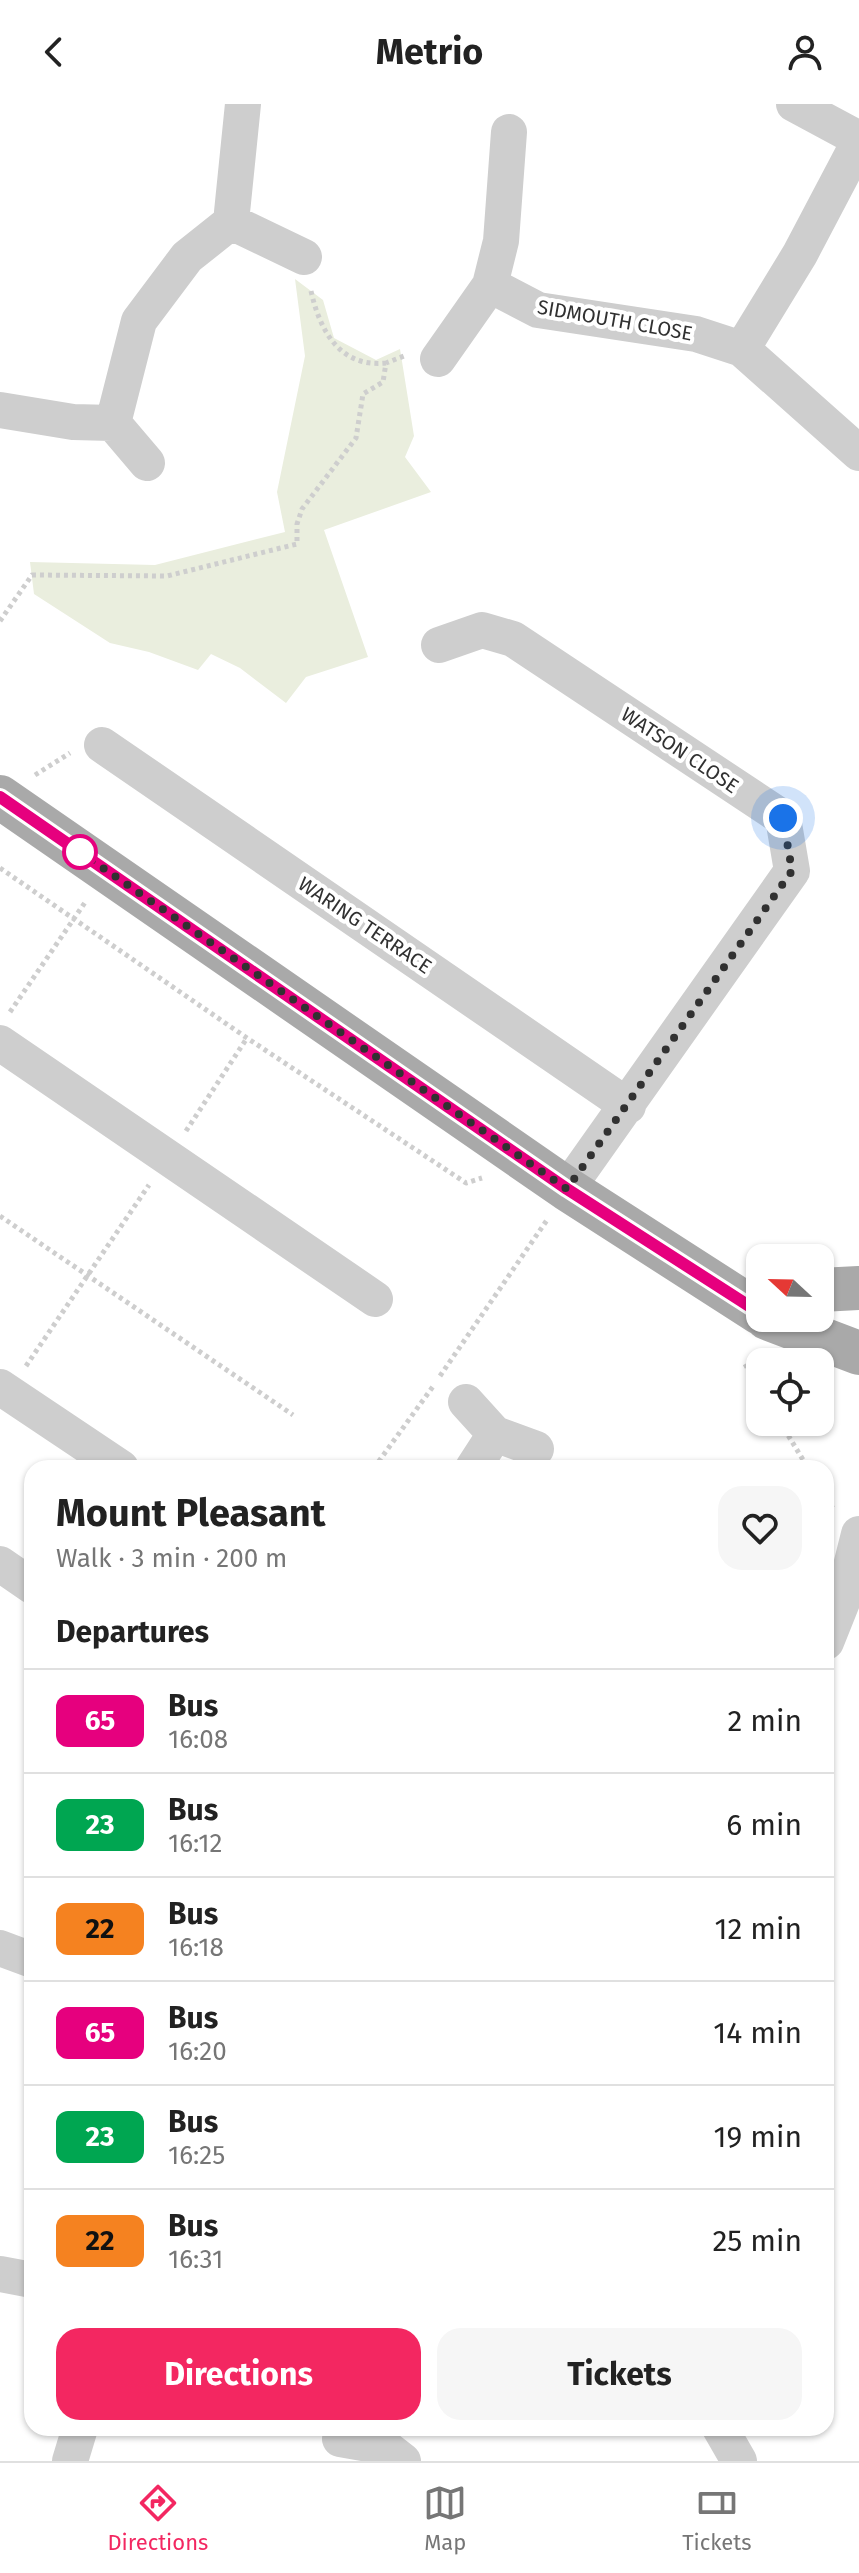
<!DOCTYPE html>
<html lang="en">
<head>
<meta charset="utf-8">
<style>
  body { margin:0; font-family:"Fira Sans",sans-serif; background:#f6f6f6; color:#222; height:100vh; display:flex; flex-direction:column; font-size:30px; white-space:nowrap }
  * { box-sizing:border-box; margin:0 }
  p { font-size:26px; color:#767676 }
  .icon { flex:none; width:44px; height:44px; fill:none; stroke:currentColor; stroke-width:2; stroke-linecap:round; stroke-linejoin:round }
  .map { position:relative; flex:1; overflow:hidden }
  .side { position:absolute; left:24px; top:1356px; width:810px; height:976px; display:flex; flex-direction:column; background:#fff; border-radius:24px; box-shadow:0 2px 6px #0004 }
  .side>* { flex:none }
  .badge { padding:0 16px; border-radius:12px; font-size:28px; line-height:52px }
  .needle { width:52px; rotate:292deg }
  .controls { position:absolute; left:746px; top:1140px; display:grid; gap:16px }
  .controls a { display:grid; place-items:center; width:88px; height:88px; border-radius:16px; background:#fff; box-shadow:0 2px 6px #0004; font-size:40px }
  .you { position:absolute; width:40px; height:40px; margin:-20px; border:6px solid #fff; border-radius:50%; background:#1a73e8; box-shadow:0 0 0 12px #1a73e833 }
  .map>.badge { position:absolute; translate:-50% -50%; box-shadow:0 0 0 4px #fff }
  h2 { padding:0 32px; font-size:30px; line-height:72px }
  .round { display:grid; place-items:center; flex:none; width:84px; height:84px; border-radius:24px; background:#f6f6f6 }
  .head { display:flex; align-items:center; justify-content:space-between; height:136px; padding:0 32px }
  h1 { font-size:38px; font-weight:700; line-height:60px }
  .button { display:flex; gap:16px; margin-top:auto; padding:16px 32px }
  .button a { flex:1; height:92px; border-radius:24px; background:#f32761; color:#fff; font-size:32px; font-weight:700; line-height:92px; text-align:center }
  .button a+a { background:#f6f6f6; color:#222 }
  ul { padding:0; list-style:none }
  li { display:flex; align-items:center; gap:24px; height:104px; padding:0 32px; border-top:2px solid #e0e0e0 }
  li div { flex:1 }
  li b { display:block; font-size:30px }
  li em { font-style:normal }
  li .badge { min-width:88px; font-weight:700; text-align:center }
  header { display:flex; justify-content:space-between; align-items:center; height:104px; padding:0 32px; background:#fff; font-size:36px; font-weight:700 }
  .tabs { display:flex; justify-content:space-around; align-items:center; height:112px; border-top:2px solid #e0e0e0; background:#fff; font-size:22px; color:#767676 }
  .tabs a { display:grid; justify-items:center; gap:4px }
  .tabs .active { color:#f32761 }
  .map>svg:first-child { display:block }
  .green { fill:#eaeede }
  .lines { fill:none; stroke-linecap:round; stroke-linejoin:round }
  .path { stroke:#cecece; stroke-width:5; stroke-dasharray:4 4; stroke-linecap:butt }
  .minor { stroke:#cecece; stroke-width:36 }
  .major { stroke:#a9a9a9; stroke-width:44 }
  .line-casing { stroke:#fff; stroke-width:18 }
  .line { stroke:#e6007e; stroke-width:12 }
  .walk { stroke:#313131; stroke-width:8; stroke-dasharray:0 14.4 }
  .stop-dot { fill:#fff; stroke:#e6007e; stroke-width:4 }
  .labels { text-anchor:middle; stroke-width:8; stroke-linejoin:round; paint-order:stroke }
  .street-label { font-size:20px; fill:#313131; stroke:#fff }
</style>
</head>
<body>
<header><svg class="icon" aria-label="back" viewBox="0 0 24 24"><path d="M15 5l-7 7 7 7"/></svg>Metrio<svg class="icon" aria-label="person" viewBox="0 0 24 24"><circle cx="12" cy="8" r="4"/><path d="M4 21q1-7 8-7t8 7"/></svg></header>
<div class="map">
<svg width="859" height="2357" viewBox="0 0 859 2357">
  <rect width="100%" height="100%" fill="#fff"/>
  <!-- green -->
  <path class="green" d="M 295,175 L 323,196 L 334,234 L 376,256 L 400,245 L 414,332 L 405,353 L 431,388 L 324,426 L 368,553 L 306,573 L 286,599 L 240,564 L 211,550 L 198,566 L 149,548 L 110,539 L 34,490 L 30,458 L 155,461 L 285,428 L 277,388 L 305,252 Z"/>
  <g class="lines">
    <!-- path -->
    <path class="path" d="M 311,187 C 320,227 340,264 386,259
      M 0,517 L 32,471 L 167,472 L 297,440 L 297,420 L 302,405 L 356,334 L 363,290 L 383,278 L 386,259 L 404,252
      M 35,671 L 70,649
      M 0,764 L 247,934 L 466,1079 L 482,1074
      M 10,908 L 86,797
      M 186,1027 L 247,934
      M 0,1112 L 293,1311
      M 745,1260 L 760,1285
      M 26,1262 L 149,1081
      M 440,1272 L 547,1116
      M 780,1318 L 808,1364
      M 374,1364 L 434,1281
      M 826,1394 L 834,1406"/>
    <!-- minor -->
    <path class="minor" d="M 794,0 L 859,35
      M 509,28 L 501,137 L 490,181 L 538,206 L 696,230 L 742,245 L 859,349
      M 231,118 L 304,153
      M 742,245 L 800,150 L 859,38
      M 438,255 L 490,181
      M 0,306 L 73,318 L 113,319 L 147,359
      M 113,319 L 139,217 L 187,153 L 231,118 L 243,0
      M 439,541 L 482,526 L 513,535 L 783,714 L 792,767 L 567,1085
      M 102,641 L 628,1002
      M 0,939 L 375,1195
      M 0,1283 L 121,1364
      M 466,1298 L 495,1330 L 536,1345
      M 473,1364 L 495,1330
      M 0,1460 L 32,1482
      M 826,1538 L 842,1498 L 859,1430
      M 0,1844 L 32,1856
      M 0,2170 L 32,2176
      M 720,2324 L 739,2357
      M 340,2335 L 385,2343 L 403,2357
      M 70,2357 L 80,2324"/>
    <!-- major -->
    <path class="major" d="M 0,693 L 567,1085 L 760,1209
      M 820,1186 L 859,1184
      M 767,1214 L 859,1249"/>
  </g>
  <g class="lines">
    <!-- line casing -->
    <g class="line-casing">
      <path id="line" d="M 0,693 L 567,1085 L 760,1209"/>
    </g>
    <!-- line -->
    <use href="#line" class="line"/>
    <!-- walk -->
    <path class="walk" d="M 80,748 L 567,1085 L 792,767 L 783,714"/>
  </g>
  <!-- markers -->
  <circle class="stop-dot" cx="80" cy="748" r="16"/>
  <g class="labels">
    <!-- street labels -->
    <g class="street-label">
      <text transform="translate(615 216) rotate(10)" y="7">SIDMOUTH CLOSE</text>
      <text transform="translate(680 646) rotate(34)" y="7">WATSON CLOSE</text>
      <text transform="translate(365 821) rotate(34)" y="7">WARING TERRACE</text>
    </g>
  </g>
</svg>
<div class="controls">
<a><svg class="needle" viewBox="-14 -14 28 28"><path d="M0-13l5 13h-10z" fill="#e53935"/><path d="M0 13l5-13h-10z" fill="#767676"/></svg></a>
<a><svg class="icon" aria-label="locate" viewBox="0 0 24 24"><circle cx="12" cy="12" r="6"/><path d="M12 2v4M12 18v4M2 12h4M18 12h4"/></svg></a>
</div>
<div class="you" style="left:783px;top:714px"></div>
<section class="side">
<div class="head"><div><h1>Mount Pleasant</h1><p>Walk · 3 min · 200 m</p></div><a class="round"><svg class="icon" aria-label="heart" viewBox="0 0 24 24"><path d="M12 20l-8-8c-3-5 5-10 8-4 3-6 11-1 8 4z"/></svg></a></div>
<h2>Departures</h2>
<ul>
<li><span class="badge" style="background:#e6007e;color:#fff">65</span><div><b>Bus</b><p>16:08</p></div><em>2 min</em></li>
<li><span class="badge" style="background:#00a651;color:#fff">23</span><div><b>Bus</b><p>16:12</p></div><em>6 min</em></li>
<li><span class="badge" style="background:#f58220;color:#111">22</span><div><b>Bus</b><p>16:18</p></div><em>12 min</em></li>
<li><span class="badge" style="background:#e6007e;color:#fff">65</span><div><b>Bus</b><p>16:20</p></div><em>14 min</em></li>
<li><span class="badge" style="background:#00a651;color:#fff">23</span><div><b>Bus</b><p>16:25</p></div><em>19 min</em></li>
<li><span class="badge" style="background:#f58220;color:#111">22</span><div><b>Bus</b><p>16:31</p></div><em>25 min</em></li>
</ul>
<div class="button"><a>Directions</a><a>Tickets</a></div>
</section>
</div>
<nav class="tabs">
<a class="active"><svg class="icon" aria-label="directions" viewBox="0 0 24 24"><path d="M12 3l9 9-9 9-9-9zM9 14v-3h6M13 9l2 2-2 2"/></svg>Directions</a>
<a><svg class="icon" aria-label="map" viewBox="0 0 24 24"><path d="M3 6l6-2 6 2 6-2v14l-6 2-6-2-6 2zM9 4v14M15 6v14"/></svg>Map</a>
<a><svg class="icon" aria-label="tickets" viewBox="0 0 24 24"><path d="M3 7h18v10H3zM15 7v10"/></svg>Tickets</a>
</nav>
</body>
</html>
